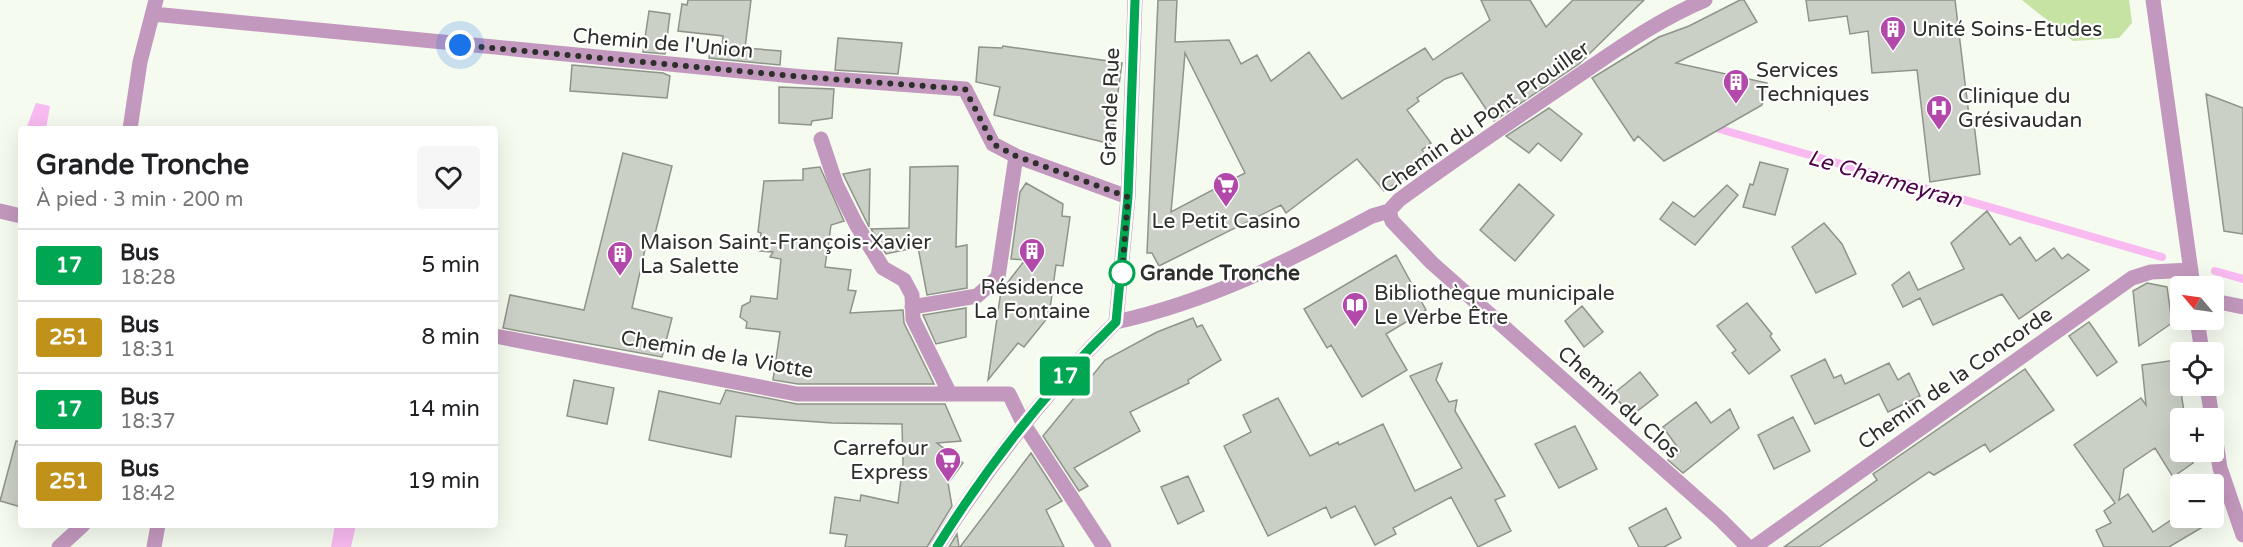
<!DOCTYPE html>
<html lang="fr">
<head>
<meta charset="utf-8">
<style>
  body { margin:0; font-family:"Varela Round",sans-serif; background:#f6f6f6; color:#202124; height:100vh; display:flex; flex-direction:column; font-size:22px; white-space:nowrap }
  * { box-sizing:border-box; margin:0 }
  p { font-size:20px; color:#757577 }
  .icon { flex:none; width:33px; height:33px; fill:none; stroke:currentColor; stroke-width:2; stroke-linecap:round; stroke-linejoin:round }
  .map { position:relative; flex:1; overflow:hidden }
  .sheet { position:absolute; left:18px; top:126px; width:480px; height:402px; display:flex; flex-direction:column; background:#fff; border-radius:6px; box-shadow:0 6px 24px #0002 }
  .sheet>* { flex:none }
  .badge { padding:0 12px; border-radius:4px; font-size:21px; line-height:39px }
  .needle { width:39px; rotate:299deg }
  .buttons { position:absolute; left:2170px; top:276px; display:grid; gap:12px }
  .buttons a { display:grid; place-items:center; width:54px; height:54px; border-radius:6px; background:#fff; box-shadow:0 6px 24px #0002; font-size:30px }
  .you { position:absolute; width:30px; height:30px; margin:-15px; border:4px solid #fff; border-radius:50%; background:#1a73e8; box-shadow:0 0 0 9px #1a73e833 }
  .map>.badge { position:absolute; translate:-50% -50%; box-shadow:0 0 0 3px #fff }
  .round { display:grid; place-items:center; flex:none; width:63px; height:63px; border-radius:6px; background:#f6f6f6 }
  .head { display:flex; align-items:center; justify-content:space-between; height:102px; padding:0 18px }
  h1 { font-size:28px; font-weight:700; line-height:45px }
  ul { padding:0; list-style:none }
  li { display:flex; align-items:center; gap:18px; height:72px; padding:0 18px; border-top:2px solid #e0e0e0 }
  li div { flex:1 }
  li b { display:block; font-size:22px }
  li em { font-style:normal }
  li .badge { min-width:66px; font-weight:700; text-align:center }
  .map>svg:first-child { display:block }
  .green { fill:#c6e3a3 }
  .water { fill:#f8baf0 }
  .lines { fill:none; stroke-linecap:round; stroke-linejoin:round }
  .stream { stroke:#f8baf0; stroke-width:8 }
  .building { fill:#cbd0c6; stroke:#8f9389; stroke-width:1.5; fill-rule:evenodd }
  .minor { stroke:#c398be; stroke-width:15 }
  .line-casing { stroke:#fff; stroke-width:14 }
  .line { stroke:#00a651; stroke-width:9 }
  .walk { stroke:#2d2f2b; stroke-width:6; stroke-dasharray:0 10.8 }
  .stop-dot { fill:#fff; stroke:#00a651; stroke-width:3 }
  .labels { text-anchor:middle; stroke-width:4.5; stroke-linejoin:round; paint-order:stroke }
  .poi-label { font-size:21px; fill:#2d2f2b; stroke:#fff; text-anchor:start }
  .street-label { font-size:21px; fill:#2d2f2b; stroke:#fff }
  .stop-label { font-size:21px; font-weight:bold; fill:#2d2f2b; stroke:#fff; text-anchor:start }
  .water-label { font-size:22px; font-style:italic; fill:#4d0349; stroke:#fff }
</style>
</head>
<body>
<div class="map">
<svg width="2243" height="547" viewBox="0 0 2243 547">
  <rect width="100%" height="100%" fill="#f6fbf0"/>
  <!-- green -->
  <path class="green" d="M 2022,0 L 2129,0 L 2132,23 L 2119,38 L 2073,41 Z"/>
  <!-- water -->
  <path class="water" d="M 36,103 L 50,106 L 46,129 L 26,129 Z
    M 335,525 L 356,525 L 351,547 L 331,547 Z"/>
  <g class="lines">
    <!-- stream -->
    <path class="stream" d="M 1709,126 L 2162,257
      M 2215,271 L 2243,279"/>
  </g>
  <!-- building -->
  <path class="building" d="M 688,0 L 751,0 L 745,48 L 781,51 L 780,65 L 709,58 L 711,44 L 722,45 L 723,36 L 678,31 L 682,4 L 687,5 Z
    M 1158,0 L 1177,0 L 1175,42 L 1229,40 L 1241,64 L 1257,55 L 1271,81 L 1309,52 L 1342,99 L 1425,48 L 1433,60 L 1490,20 L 1481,0 L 1530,0 L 1546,27 L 1573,0 L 1644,0 L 1579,64 L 1494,121 L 1462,73 L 1445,79 L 1417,98 L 1419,101 L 1407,110 L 1431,143 L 1422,150 L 1430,161 L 1384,191 L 1357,159 L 1286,213 L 1281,205 L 1159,266 L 1152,253 L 1147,253 ZM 1185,53 L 1245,173 L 1171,212 L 1179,125 Z
    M 1740,0 L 1744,0 L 1757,22 L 1676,63 L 1767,83 L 1762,105 L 1664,161 L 1638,136 L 1634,141 L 1592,78 L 1659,37 L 1689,26 Z
    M 1806,0 L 1955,0 L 1969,116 L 1973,115 L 1980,174 L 1930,182 L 1917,70 L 1872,73 L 1868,31 L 1850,34 L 1847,16 L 1809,21 Z
    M 649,11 L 670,14 L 665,54 L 643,52 Z
    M 838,38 L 902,43 L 898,74 L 835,70 Z
    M 1003,46 L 1122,63 L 1111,144 L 994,115 L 1000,87 L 976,82 L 979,47 L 1002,48 Z
    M 572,65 L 663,73 L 670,76 L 667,98 L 570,91 Z
    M 779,87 L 834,89 L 832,118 L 812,121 L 811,125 L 779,123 Z
    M 2206,94 L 2243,108 L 2243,234 L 2224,231 Z
    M 1549,108 L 1582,134 L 1561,161 L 1538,143 L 1529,153 L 1506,136 Z
    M 623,153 L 672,166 L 652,246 L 646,245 L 632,308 L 672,318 L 662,357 L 503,328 L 510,295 L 584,310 Z
    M 1760,162 L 1788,169 L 1775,215 L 1743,207 L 1750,184 L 1753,185 Z
    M 958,166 L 956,247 L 967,245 L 967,288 L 927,295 L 918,247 L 886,254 L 871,229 L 909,228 L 910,167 Z
    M 820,167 L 844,221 L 831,225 L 825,267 L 851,270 L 848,290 L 856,291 L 850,313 L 903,310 L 904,323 L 934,384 L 798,384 L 773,380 L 780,332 L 746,328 L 747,322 L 740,317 L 742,306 L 750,302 L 751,296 L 777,299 L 781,259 L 770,257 L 773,252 L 759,251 L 761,233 L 758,232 L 764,181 L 803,180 L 803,169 Z
    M 870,169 L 869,227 L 843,174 Z
    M 1026,183 L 1063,204 L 1062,216 L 1070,217 L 1063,266 L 1056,265 L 1049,316 L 1024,347 L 1018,343 L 988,380 L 1001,291 L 1025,260 L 1011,259 L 1020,192 Z
    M 1519,184 L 1554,215 L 1515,261 L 1480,230 Z
    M 1727,185 L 1738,195 L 1695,245 L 1660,219 L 1673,202 L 1694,217 Z
    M 1987,211 L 2010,245 L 2020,237 L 2036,261 L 2054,248 L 2062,259 L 2068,254 L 2089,270 L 2019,319 L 2002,294 L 1933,325 L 1920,298 L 1903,307 L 1892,285 L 1909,272 L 1918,290 L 1964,269 L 1951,243 Z
    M 1824,223 L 1842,244 L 1856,274 L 1816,293 L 1792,247 Z
    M 1396,255 L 1426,310 L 1386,334 L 1407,370 L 1362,397 L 1331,345 L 1327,348 L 1304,309 Z
    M 2147,283 L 2167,287 L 2172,323 L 2139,346 L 2133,291 Z
    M 1747,303 L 1772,334 L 1770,336 L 1780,350 L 1749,374 L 1732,353 L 1736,350 L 1717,326 Z
    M 1582,306 L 1603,332 L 1584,347 L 1565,321 Z
    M 966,308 L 966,337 L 936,344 L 923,315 Z
    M 1193,318 L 1197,327 L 1202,325 L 1221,360 L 1188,380 L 1189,383 L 1130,412 L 1140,431 L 1074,468 L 1088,486 L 1079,491 L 1043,436 L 1105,360 L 1157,332 Z
    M 2089,322 L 2117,362 L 2097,376 L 2069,336 Z
    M 1825,359 L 1834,378 L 1841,375 L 1845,384 L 1889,363 L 1898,380 L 1909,373 L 1920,396 L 1888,412 L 1879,394 L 1815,424 L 1791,376 Z
    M 2176,360 L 2185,418 L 2181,418 L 2181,452 L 2190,452 L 2193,463 L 2173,477 L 2155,448 L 2124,469 L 2119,500 L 2128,494 L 2153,532 L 2174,518 L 2218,518 L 2169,547 L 2104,547 L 2096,530 L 2111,523 L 2104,511 L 2115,503 L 2074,445 L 2141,398 L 2146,405 L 2142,365 Z
    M 1442,363 L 1436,380 L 1449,402 L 1457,400 L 1455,411 L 1505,496 L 1495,500 L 1511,531 L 1478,547 L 1451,497 L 1393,528 L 1396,534 L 1375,545 L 1355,506 L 1331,518 L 1326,507 L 1268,536 L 1224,446 L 1251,432 L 1243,415 L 1278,398 L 1310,456 L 1338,442 L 1339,445 L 1383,424 L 1415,491 L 1462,468 L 1410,376 Z
    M 2025,369 L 2054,410 L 1990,452 L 1985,444 L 1934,475 L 1929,472 L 1819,547 L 1784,547 L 1877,480 L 1873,474 Z
    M 1640,372 L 1658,395 L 1631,416 L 1613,394 Z
    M 574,380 L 614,388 L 607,424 L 567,416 Z
    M 726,390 L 797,404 L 945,404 L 961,441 L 937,443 L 963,463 L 948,483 L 952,506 L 927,547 L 845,547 L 847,535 L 830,533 L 835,497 L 860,501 L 861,495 L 898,503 L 903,464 L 902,424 L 832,423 L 736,416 L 731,457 L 649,440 L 659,391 L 720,404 Z
    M 1696,402 L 1711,423 L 1730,409 L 1739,428 L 1683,473 L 1668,460 L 1680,451 L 1663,427 Z
    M 1793,417 L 1810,451 L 1774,469 L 1758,435 Z
    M 1575,426 L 1597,469 L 1559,488 L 1535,444 Z
    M 16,441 L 21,442 L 21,507 L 0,501 Z
    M 1031,453 L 1062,501 L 1046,510 L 1064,547 L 960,547 Z
    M 1188,476 L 1204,511 L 1178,524 L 1161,487 Z
    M 1666,508 L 1681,538 L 1664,547 L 1639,547 L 1629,528 Z
    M 957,534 L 959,547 L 949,547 Z"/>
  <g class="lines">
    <!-- minor -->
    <path class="minor" d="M 2153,0 L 2193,286
      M 153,14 L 804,77 L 965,89 L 993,144 L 1016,156 L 1128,197
      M 130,129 L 140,62 L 156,0
      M 821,139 L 836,184 L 856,224 L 883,268 L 904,280 L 912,295 L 913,319 L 950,394
      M 0,211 L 21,216
      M 1389,211 L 1392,221 L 1432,263 L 1720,519 L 1748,547
      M 2214,301 L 2243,307
      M 912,307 L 977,296 L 998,277 L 1016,156
      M 2197,320 L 2202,352
      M 1116,322 C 1210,301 1287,262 1372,216 L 1389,211 L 1399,200 C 1456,158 1514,119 1572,80 C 1615,51 1657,20 1705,0
      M 495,336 L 797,394 L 1009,394 L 1023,423 L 1104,547
      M 2207,386 L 2212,418
      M 2214,429 L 2220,468 L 2243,535
      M 59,547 L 83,525
      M 154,547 L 158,525
      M 937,547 C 989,465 1047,390 1116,322 L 1128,197 L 1135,0
      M 1754,547 L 2132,278 L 2151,272 L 2191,270"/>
  </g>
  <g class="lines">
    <!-- line casing -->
    <g class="line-casing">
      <path id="line" d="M 937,547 C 988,465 1047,390 1116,322 L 1128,197 L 1135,0"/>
    </g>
    <!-- line -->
    <use href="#line" class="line"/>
    <!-- walk -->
    <path class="walk" d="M 460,45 L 804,77 L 965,89 L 993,144 L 1016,156 L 1128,197 L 1122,273"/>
  </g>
  <!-- icons -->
  <defs>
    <g id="building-pin" transform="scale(1.35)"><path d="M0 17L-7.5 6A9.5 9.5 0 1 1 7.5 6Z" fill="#b248aa" stroke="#fff"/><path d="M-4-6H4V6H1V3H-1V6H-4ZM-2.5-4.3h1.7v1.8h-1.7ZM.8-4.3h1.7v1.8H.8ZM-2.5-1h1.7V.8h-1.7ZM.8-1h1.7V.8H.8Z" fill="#fff"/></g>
    <g id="hospital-pin" transform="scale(1.35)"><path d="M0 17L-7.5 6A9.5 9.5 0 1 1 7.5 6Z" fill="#b248aa" stroke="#fff"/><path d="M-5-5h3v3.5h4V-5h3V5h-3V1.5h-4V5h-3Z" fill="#fff"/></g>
    <g id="supermarket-pin" transform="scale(1.35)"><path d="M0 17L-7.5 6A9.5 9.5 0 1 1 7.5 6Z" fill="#b248aa" stroke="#fff"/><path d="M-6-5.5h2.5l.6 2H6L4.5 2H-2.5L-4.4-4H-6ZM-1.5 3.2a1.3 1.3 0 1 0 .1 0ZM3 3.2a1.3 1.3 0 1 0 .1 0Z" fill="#fff"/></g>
    <g id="library-pin" transform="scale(1.35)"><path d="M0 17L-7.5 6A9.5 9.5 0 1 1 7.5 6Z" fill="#b248aa" stroke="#fff"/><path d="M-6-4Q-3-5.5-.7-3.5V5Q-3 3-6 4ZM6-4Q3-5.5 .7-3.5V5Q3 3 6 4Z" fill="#fff"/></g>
  </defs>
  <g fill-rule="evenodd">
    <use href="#building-pin" x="1893" y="29"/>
    <use href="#building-pin" x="1736" y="82"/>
    <use href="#hospital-pin" x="1939" y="108"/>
    <use href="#supermarket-pin" x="1226" y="185"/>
    <use href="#building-pin" x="1032" y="251"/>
    <use href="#building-pin" x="620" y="254"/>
    <use href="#library-pin" x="1355" y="305"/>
    <use href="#supermarket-pin" x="948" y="460"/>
  </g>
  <!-- markers -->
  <circle class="stop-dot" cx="1122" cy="273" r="12"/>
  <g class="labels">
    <!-- poi labels -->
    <g class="poi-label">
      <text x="1912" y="36">Unité Soins-Etudes</text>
      <text x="1756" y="77">Services<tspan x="1756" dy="24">Techniques</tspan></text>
      <text x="1958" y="103">Clinique du<tspan x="1958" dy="24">Grésivaudan</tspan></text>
      <text x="1226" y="228" text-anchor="middle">Le Petit Casino</text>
      <text x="640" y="249">Maison Saint-François-Xavier<tspan x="640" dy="24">La Salette</tspan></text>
      <text x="1032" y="294" text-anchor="middle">Résidence<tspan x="1032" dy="24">La Fontaine</tspan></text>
      <text x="1374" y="300">Bibliothèque municipale<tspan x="1374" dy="24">Le Verbe Être</tspan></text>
      <text x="928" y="455" text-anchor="end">Carrefour<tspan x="928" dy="24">Express</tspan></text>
    </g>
    <!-- street labels -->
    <g class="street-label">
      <text transform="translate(663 43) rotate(5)" y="7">Chemin de l'Union</text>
      <text transform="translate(1110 107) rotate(-88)" y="7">Grande Rue</text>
      <text transform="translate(1485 117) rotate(-35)" y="7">Chemin du Pont Prouiller</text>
      <text transform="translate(717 354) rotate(10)" y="7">Chemin de la Viotte</text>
      <text transform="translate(1955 378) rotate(-35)" y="7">Chemin de la Concorde</text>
      <text transform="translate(1619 402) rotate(42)" y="7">Chemin du Clos</text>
    </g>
    <!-- stop labels -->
    <g class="stop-label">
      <text x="1140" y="280">Grande Tronche</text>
    </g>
    <!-- water labels -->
    <g class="water-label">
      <text transform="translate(1885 178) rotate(16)" y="8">Le Charmeyran</text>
    </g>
  </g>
</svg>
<div class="buttons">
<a><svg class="needle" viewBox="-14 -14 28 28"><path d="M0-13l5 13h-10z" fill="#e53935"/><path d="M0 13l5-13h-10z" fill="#757577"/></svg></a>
<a><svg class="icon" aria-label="locate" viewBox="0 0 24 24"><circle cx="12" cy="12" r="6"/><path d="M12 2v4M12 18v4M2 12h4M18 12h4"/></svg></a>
<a>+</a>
<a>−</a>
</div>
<div class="you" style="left:460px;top:45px"></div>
<b class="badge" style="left:1065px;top:376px;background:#00a651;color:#fff">17</b>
<section class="sheet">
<div class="head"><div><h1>Grande Tronche</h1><p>À pied · 3 min · 200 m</p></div><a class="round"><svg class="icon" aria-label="heart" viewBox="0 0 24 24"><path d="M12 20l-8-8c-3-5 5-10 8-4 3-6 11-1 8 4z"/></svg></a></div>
<ul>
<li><span class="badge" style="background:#00a651;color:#fff">17</span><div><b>Bus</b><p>18:28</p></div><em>5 min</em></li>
<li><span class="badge" style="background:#c0921a;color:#fff">251</span><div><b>Bus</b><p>18:31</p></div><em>8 min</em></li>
<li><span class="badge" style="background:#00a651;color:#fff">17</span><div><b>Bus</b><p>18:37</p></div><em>14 min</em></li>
<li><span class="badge" style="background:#c0921a;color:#fff">251</span><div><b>Bus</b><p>18:42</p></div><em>19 min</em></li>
</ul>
</section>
</div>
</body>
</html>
